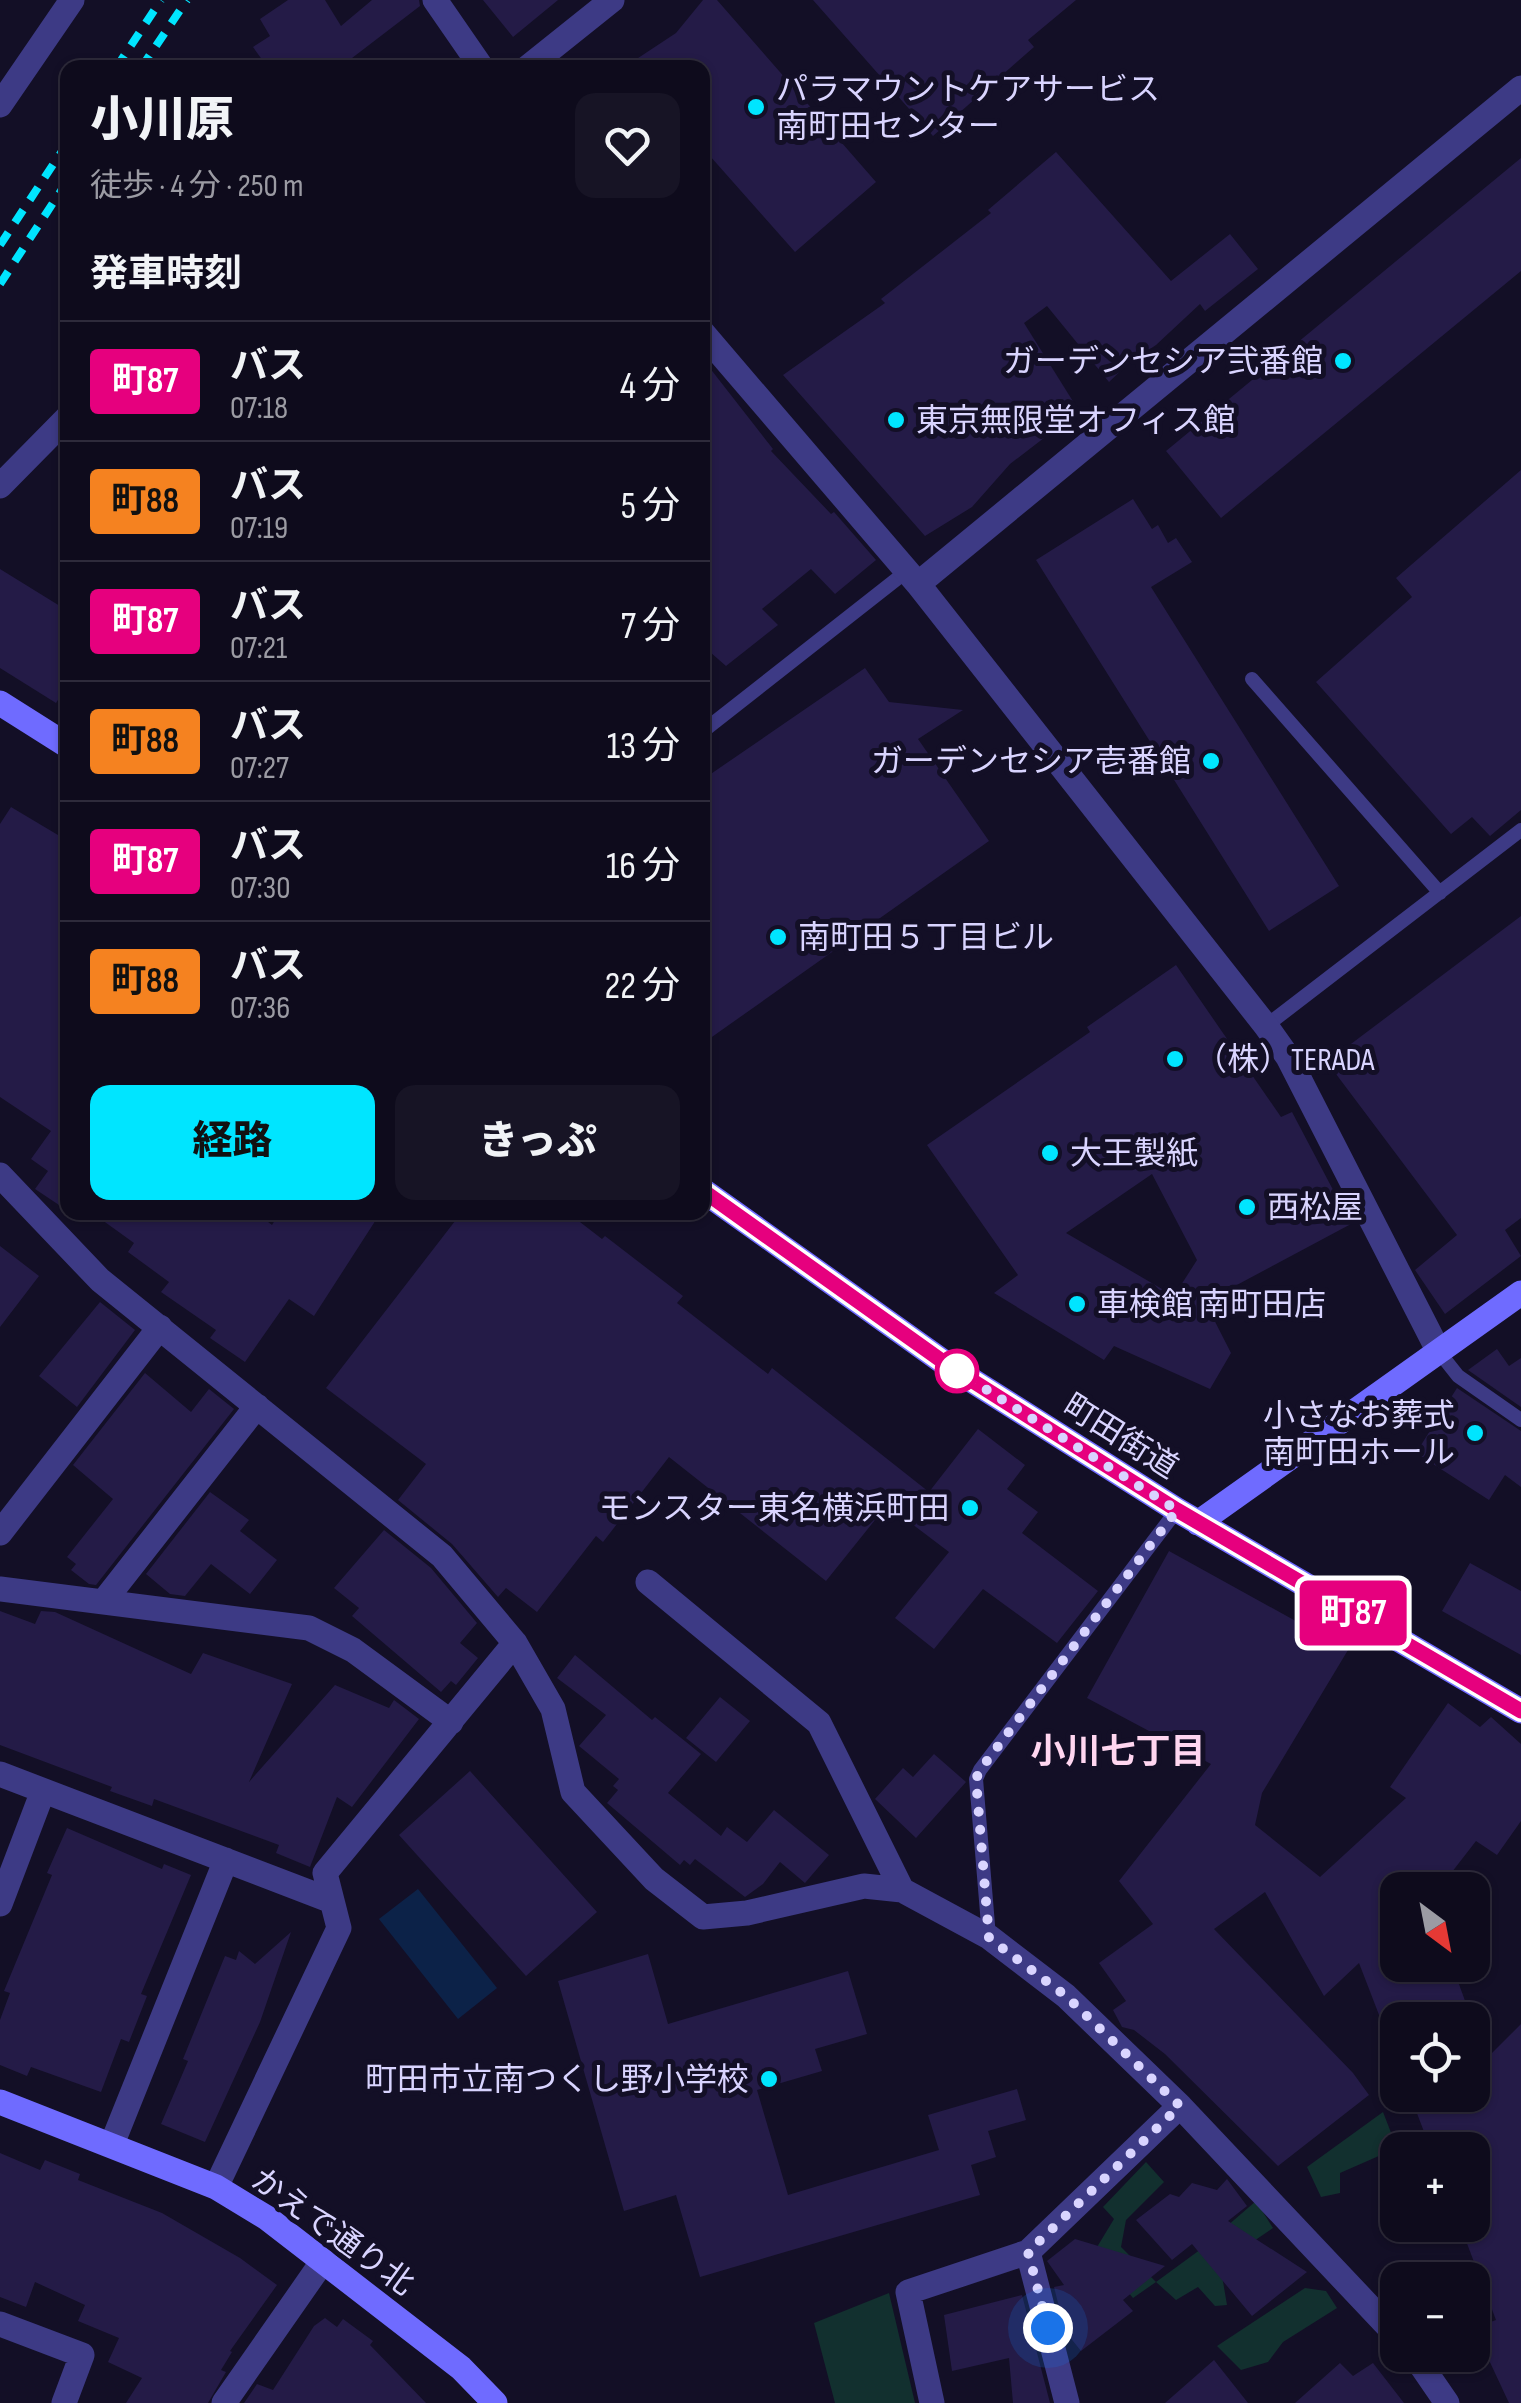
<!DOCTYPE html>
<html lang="ja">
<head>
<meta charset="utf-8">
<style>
  body { margin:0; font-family:"Sofia Sans Condensed","Noto Sans JP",sans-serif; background:#171425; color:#f1f3f6; height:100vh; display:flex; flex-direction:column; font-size:38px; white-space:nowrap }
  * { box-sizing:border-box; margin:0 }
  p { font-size:32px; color:#9b9ba3 }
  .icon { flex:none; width:55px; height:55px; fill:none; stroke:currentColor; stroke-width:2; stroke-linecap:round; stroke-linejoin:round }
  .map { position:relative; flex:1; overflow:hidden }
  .drawer { position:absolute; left:60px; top:60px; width:650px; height:1160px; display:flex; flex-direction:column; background:#0e0b1c; border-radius:20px; box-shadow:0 2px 8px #0004,0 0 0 2px #2e2b3b }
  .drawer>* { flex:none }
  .badge { padding:0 20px; border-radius:8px; font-size:35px; line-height:65px }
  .needle { width:65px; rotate:148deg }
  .buttons { position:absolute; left:1380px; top:1872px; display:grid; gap:20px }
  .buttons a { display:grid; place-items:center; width:110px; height:110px; border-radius:20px; background:#0e0b1c; box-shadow:0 2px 8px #0004,0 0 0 2px #2e2b3b; font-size:50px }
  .you { position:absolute; width:50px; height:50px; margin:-25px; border:8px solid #fff; border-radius:50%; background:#1a73e8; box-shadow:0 0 0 15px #1a73e833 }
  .map>.badge { position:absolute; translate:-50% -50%; box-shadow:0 0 0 5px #fff }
  h2 { padding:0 30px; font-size:38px; line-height:90px }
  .round { display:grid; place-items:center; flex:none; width:105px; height:105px; border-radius:20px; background:#171425 }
  .head { display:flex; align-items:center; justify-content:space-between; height:170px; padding:0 30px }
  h1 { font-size:48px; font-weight:800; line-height:75px }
  .button { display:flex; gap:20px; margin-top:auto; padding:20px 30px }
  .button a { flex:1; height:115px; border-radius:20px; background:#00e5ff; color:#111; font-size:40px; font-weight:800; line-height:115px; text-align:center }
  .button a+a { background:#171425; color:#f1f3f6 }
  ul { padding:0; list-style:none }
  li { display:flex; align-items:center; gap:30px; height:120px; padding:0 30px; border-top:2px solid #2e2b3b }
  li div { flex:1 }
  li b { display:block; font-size:38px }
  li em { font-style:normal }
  li .badge { min-width:110px; font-weight:700; text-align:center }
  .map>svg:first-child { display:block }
  .green { fill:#12302f }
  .water { fill:#0c2248 }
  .building { fill:#241b47; fill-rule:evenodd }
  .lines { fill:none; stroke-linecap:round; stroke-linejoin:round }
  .lane { stroke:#3d3a85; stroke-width:14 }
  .street { stroke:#3d3a85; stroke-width:25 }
  .secondary { stroke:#6f6bff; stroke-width:25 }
  .rail { stroke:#00e5ff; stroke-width:8; stroke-dasharray:15 12; stroke-linecap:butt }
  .line-casing { stroke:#fff; stroke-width:22 }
  .line { stroke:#e6007e; stroke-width:15 }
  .walk { stroke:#d9d4ff; stroke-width:10; stroke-dasharray:0 18 }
  .poi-dot { fill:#00e5ff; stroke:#130f26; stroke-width:4 }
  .stop-dot { fill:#fff; stroke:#e6007e; stroke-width:5 }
  .labels { text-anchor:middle; stroke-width:10; stroke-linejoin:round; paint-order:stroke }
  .poi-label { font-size:32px; fill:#d9d4ff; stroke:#130f26; text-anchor:start }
  .street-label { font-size:32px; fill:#d9d4ff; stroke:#130f26 }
  .neighbourhood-label { font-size:35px; font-weight:bold; fill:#ffd6f0; stroke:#130f26 }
</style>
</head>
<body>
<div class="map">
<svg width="1521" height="2403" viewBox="0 0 1521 2403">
  <rect width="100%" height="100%" fill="#130f26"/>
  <!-- green -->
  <path class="green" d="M 1383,2112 L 1397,2148 L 1340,2173 L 1340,2193 L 1321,2197 L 1307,2167 Z
    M 1146,2162 L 1164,2182 L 1126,2220 L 1121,2247 L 1156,2282 L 1197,2252 L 1256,2201 L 1273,2228 L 1220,2264 L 1227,2305 L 1215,2306 L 1198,2287 L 1176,2300 L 1156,2282 L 1133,2298 L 1094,2252 L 1114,2219 L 1103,2207 Z
    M 1305,2288 L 1326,2291 L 1337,2308 L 1283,2342 L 1268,2362 L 1241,2370 L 1217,2346 Z
    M 889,2293 L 915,2403 L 835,2403 L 814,2323 Z"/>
  <!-- water -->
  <path class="water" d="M 418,1889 L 497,1988 L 458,2019 L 379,1919 Z"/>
  <!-- building -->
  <path class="building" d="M 288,0 L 325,0 L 341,26 L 372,0 L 419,0 L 420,6 L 339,68 L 268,68 L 253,47 L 270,36 L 260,19 Z
    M 483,0 L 558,0 L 513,37 Z
    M 703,0 L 717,0 L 876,182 L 795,252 L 702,147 L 702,68 L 623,68 L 676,33 Z
    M 813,0 L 1076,0 L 1028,40 L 1034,47 L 933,136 Z
    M 1056,152 L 1171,281 L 1230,234 L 1258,269 L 1205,311 L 1200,304 L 1156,345 L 1129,363 L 1109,382 L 1047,306 L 1024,323 L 1079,411 L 1010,464 L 972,507 L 925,536 L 783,375 L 885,303 L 881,299 L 991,213 L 988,210 Z
    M 1521,158 L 1521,271 L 1221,518 L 1166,451 Z
    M 702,358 L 773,449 L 771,451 L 831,514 L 834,512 L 876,560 L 835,594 L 811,569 L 762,609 L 778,625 L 726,666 L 702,645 Z
    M 1521,470 L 1521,810 L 1490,836 L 1472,817 L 1451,834 L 1316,682 L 1412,597 L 1396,578 Z
    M 1133,499 L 1152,529 L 1158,525 L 1168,543 L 1176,538 L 1192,562 L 1151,587 L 1339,886 L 1269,931 L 1036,560 Z
    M 0,569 L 68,611 L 68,684 L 56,703 L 0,668 Z
    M 865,668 L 889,702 L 963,710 L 918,739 L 989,841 L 702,1044 L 702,780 Z
    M 11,807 L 68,841 L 68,1211 L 35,1189 L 48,1171 L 31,1159 L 51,1131 L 0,1097 L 0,824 Z
    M 1521,916 L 1521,1218 L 1505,1230 L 1521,1256 L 1445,1314 L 1415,1270 L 1457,1235 L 1327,1062 Z
    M 1176,965 L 1281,1117 L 1292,1112 L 1351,1224 L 1205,1302 L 1231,1353 L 1210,1389 L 1114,1346 L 1104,1360 L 994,1293 L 1018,1275 L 927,1145 L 1090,1032 L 1087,1027 ZM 1152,1174 L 1197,1260 L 1174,1296 L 1066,1233 Z
    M 91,1212 L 255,1212 L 272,1225 L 280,1212 L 381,1212 L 314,1316 L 289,1299 L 245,1362 L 210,1338 L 216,1330 L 161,1292 L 169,1282 L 128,1252 L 134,1243 Z
    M 462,1212 L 567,1212 L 602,1239 L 605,1236 L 683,1296 L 677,1303 L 768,1374 L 772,1368 L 929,1492 L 978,1429 L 1025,1465 L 1007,1489 L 1038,1512 L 1022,1533 L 1098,1591 L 1057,1643 L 983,1589 L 934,1649 L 895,1618 L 949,1552 L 887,1505 L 826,1581 L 669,1457 L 603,1542 L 596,1536 L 537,1612 L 506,1588 L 498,1597 L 452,1544 L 398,1500 L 426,1464 L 326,1388 Z
    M 0,1246 L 39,1276 L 0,1327 Z
    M 100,1302 L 135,1330 L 77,1407 L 39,1376 Z
    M 1497,1349 L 1509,1366 L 1521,1358 L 1521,1407 L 1468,1370 Z
    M 145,1373 L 191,1412 L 209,1389 L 234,1409 L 96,1585 L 89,1584 L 71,1570 L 76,1564 L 67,1557 L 113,1499 L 73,1465 Z
    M 1457,1388 L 1521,1431 L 1521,1487 L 1505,1475 L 1489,1500 L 1416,1453 Z
    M 210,1492 L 249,1520 L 240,1531 L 277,1560 L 250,1594 L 211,1564 L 185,1596 L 170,1594 L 146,1574 Z
    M 384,1530 L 431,1568 L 477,1623 L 460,1643 L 478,1658 L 456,1685 L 451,1681 L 441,1692 L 352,1616 L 359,1608 L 334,1588 Z
    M 1169,1551 L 1348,1650 L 1262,1793 L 1255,1825 L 1320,1877 L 1406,1798 L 1390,1787 L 1448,1703 L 1480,1727 L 1491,1717 L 1521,1744 L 1521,1821 L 1497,1855 L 1476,1841 L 1438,1890 L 1398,1890 L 1398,1965 L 1452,1965 L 1472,2020 L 1381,2020 L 1359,1963 L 1324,1996 L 1265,1892 L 1214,1929 L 1353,2073 L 1369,2095 L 1278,2166 L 1165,2054 L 1134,2030 L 1122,2027 L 1113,2010 L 1126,2001 L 1099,1963 L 1153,1924 L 1119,1881 L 1211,1764 L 1087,1698 Z
    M 1470,1563 L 1521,1591 L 1521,1655 L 1442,1611 Z
    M 0,1611 L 35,1624 L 41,1611 L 55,1612 L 191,1674 L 203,1653 L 292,1684 L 249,1782 L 335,1685 L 389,1708 L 394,1700 L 419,1719 L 352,1807 L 337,1797 L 310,1867 L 276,1853 L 279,1845 L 154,1799 L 152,1806 L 110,1791 L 112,1787 L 0,1745 Z
    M 575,1655 L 652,1720 L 655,1717 L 701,1754 L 668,1793 L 721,1836 L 727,1827 L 747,1842 L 774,1810 L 829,1855 L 805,1883 L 780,1862 L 763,1884 L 745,1897 L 695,1859 L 690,1865 L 684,1860 L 680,1865 L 607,1803 L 618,1790 L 613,1786 L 619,1779 L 579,1746 L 606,1715 L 557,1678 Z
    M 720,1697 L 750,1721 L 716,1762 L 686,1738 Z
    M 934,1754 L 966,1782 L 916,1838 L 875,1799 L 903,1768 L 913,1777 Z
    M 470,1771 L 597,1912 L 526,1976 L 399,1835 Z
    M 67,1828 L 162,1869 L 164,1864 L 191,1875 L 141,1994 L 147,1996 L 129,2042 L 121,2039 L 101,2092 L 31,2067 L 27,2076 L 0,2065 L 0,2020 L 10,1993 L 4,1991 L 52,1875 L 47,1873 Z
    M 291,1932 L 260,2022 L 205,2142 L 161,2124 L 188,2061 L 183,2059 L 225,1956 L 236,1960 L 239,1951 L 255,1964 Z
    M 648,1954 L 668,2024 L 848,1971 L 867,2034 L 815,2049 L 822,2071 L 757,2090 L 788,2195 L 939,2150 L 928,2115 L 1017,2089 L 1026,2120 L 988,2131 L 996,2157 L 971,2165 L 980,2195 L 700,2277 L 676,2195 L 624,2211 L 558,1981 Z
    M 1521,2024 L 1521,2403 L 1509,2403 L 1474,2328 L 1496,2320 L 1460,2225 L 1472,2225 L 1472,2150 L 1431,2150 L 1410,2095 L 1472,2095 L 1472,2073 Z
    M 0,2153 L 40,2170 L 45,2160 L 80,2174 L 78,2180 L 162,2213 L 240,2258 L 277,2285 L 230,2351 L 232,2352 L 221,2370 L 226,2372 L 208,2403 L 126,2403 L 142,2378 L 108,2362 L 119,2338 L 78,2321 L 85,2305 L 35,2282 L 26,2307 L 0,2297 Z
    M 1227,2179 L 1247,2206 L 1228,2221 L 1307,2272 L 1252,2316 L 1192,2244 L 1172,2260 L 1136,2220 L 1170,2194 L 1179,2197 L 1192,2183 L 1217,2190 Z
    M 1075,2239 L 1165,2266 L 1123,2300 L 1133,2311 L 1081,2351 L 1065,2331 L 1054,2287 L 1064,2285 L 1047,2261 Z
    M 1022,2295 L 1050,2403 L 1013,2403 L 1009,2358 L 952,2371 L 944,2315 Z
    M 325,2318 L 337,2327 L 343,2319 L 373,2341 L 370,2345 L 426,2403 L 244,2403 L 257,2384 L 273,2390 L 314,2326 Z
    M 1214,2360 L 1248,2403 L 1165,2403 Z
    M 1340,2363 L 1353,2376 L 1373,2363 L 1404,2403 L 1295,2403 Z"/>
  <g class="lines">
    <!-- lane -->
    <path class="lane" d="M 1252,679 L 1440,893
      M 702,732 L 907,571
      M 1266,1026 L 1521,830
      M 1439,1352 L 1458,1376 L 1521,1420
      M 989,1937 L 976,1779 L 980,1770 L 1177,1510"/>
    <!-- street -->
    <path class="street" d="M 435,0 L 482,68
      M 527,68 L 612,0
      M 0,105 L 72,0
      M 702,332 L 918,584 L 1266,1026 L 1288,1057 L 1439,1352
      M 0,486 L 68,417
      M 918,584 L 1521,88
      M 0,1175 L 100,1280 L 442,1556 L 515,1643 L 553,1709 L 573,1792 L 654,1879 L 703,1917 L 747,1913 L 864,1886 L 902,1890 L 989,1937 L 1066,1996 L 1180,2106 L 1398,2337
      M 0,1533 L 160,1327
      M 648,1582 L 819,1723 L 902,1890
      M 0,1589 L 309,1628 L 353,1650 L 451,1722
      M 104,1601 L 257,1406
      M 0,1774 L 332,1901
      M 0,1904 L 43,1791
      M 112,2144 L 226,1860
      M 216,2187 L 339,1928 L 325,1873 L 515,1643
      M 1028,2252 L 1067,2403
      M 0,2324 L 82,2355 L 64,2403
      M 1414,2355 L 1447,2403
      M 224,2403 L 323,2261
      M 932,2403 L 908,2292 L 1028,2252 L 1180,2106"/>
    <!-- secondary -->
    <path class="secondary" d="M 0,703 L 68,746
      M 702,1190 L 949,1366 L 1177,1510 L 1521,1711
      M 1198,1523 L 1521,1293
      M 0,2102 L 216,2187 L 267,2218 L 461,2368 L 495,2403"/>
    <!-- rail -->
    <path class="rail" d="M 116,68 L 161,0
      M 141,68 L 187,0
      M 0,245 L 68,142
      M 0,284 L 68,180"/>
  </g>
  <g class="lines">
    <!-- line casing -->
    <g class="line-casing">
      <path id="line" d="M 702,1190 L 949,1366 L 1177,1510 L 1521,1711"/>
    </g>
    <!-- line -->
    <use href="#line" class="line"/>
    <!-- walk -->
    <path class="walk" d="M 957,1371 L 949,1366 L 1177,1510 L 980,1770 L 976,1779 L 989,1938 L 1066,1996 L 1180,2106 L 1028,2252 L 1048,2328"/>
  </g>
  <!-- markers -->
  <g class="poi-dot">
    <circle cx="756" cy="107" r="10"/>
    <circle cx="1343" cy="361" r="10"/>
    <circle cx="896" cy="420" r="10"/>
    <circle cx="1211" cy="761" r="10"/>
    <circle cx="778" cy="937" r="10"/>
    <circle cx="1175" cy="1059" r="10"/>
    <circle cx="1050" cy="1153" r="10"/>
    <circle cx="1247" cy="1207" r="10"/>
    <circle cx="1077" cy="1304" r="10"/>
    <circle cx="1475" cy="1433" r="10"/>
    <circle cx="970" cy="1508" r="10"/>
    <circle cx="769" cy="2079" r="10"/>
  </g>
  <circle class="stop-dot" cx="957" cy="1371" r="20"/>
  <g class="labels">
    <!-- poi labels -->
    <g class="poi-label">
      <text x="776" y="100">パラマウントケアサービス<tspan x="776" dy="37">南町田センター</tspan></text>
      <text x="1323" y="372" text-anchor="end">ガーデンセシア弐番館</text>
      <text x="916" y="431">東京無限堂オフィス館</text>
      <text x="1191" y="772" text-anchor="end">ガーデンセシア壱番館</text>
      <text x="798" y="948">南町田５丁目ビル</text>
      <text x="1195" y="1070">（株）TERADA</text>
      <text x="1070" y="1164">大王製紙</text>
      <text x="1267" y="1218">西松屋</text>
      <text x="1097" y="1315">車検館 南町田店</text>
      <text x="1455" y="1426" text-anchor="end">小さなお葬式<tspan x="1455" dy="37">南町田ホール</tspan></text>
      <text x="950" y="1519" text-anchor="end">モンスター東名横浜町田</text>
      <text x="749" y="2090" text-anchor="end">町田市立南つくし野小学校</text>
    </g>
    <!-- street labels -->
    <g class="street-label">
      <text transform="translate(1121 1436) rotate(32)" y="11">町田街道</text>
      <text transform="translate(333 2231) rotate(36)" y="11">かえで通り北</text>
    </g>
    <!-- neighbourhood labels -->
    <g class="neighbourhood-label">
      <text x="1118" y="1763">小川七丁目</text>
    </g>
  </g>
</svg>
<div class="buttons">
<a><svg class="needle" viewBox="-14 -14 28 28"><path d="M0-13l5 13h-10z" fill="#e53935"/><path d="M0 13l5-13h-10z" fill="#9b9ba3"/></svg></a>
<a><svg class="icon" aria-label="locate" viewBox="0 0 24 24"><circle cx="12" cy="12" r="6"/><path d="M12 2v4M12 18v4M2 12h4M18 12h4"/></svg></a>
<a>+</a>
<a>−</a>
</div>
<div class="you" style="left:1048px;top:2328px"></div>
<b class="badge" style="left:1353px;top:1613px;background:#e6007e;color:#fff">町87</b>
<section class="drawer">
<div class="head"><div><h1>小川原</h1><p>徒歩 · 4 分 · 250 m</p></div><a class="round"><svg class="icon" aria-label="heart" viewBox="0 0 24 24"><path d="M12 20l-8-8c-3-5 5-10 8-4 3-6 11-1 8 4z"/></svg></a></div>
<h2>発車時刻</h2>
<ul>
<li><span class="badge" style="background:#e6007e;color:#fff">町87</span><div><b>バス</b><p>07:18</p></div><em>4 分</em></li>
<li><span class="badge" style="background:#f58220;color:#111">町88</span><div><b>バス</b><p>07:19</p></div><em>5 分</em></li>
<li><span class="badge" style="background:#e6007e;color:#fff">町87</span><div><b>バス</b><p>07:21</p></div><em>7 分</em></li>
<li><span class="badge" style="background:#f58220;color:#111">町88</span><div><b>バス</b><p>07:27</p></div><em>13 分</em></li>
<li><span class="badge" style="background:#e6007e;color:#fff">町87</span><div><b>バス</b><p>07:30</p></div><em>16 分</em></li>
<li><span class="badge" style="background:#f58220;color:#111">町88</span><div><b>バス</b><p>07:36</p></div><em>22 分</em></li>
</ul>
<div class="button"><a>経路</a><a>きっぷ</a></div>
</section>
</div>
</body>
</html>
